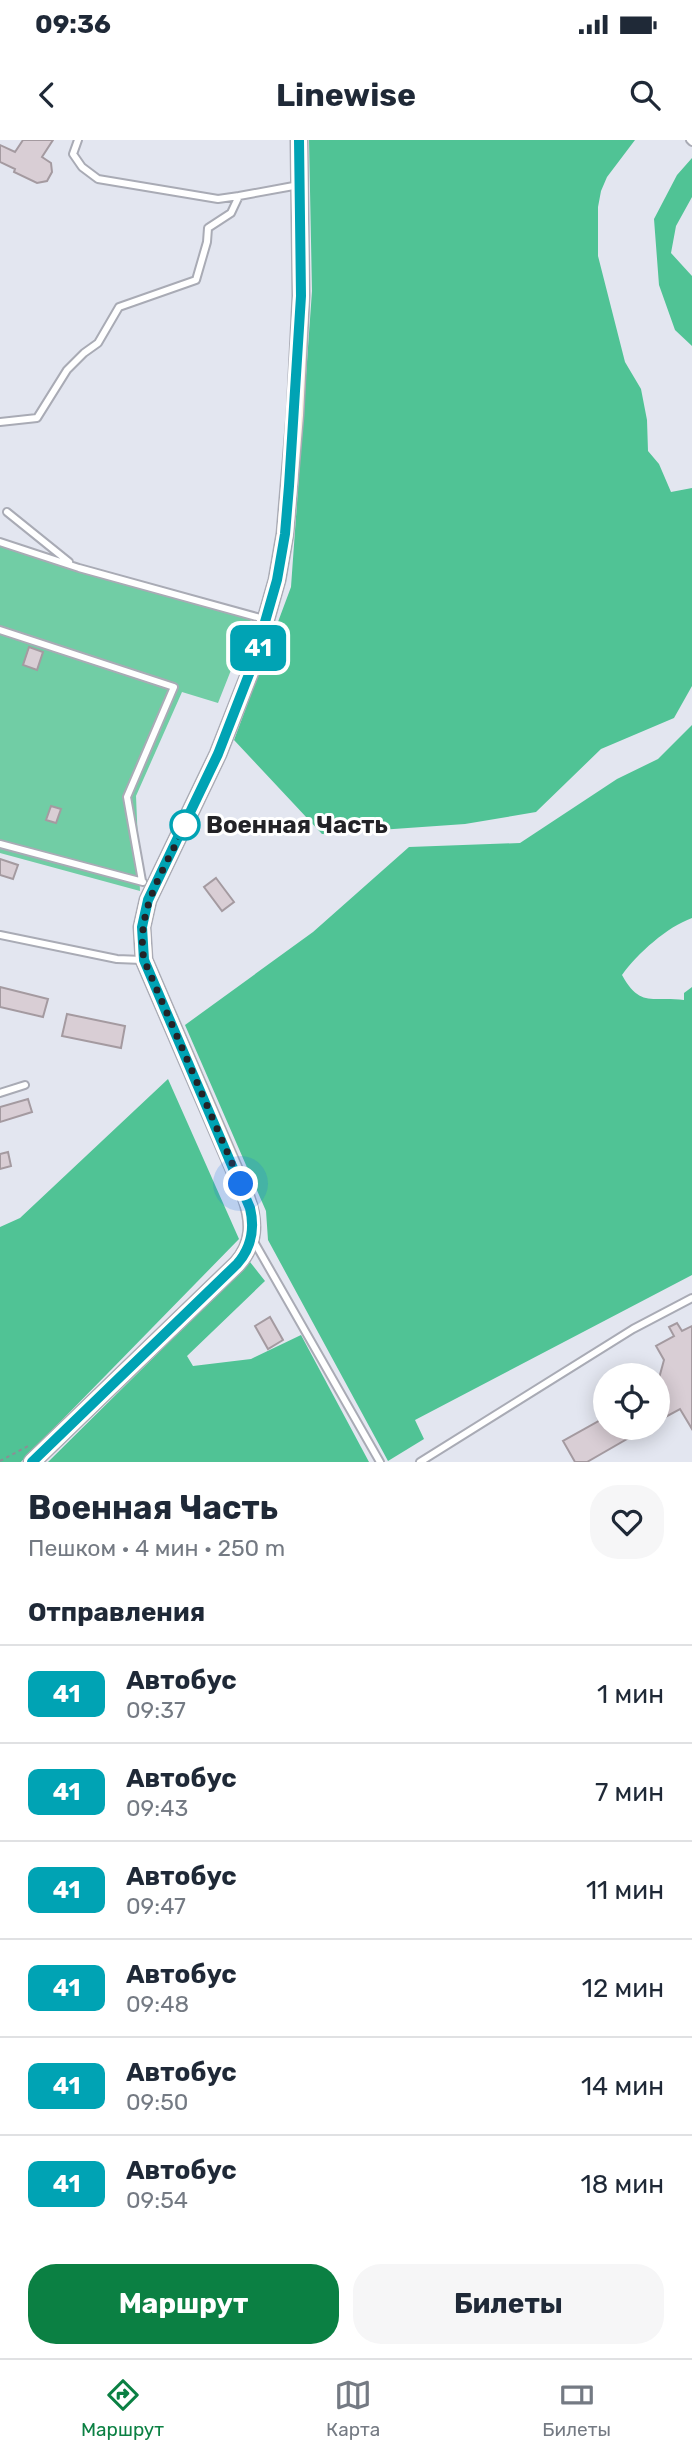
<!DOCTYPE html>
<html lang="ru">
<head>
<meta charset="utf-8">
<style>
  body { margin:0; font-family:Rubik,sans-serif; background:#f6f6f7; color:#1f2937; height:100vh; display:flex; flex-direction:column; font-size:26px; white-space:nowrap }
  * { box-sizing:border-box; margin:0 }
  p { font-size:23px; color:#747a83 }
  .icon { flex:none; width:38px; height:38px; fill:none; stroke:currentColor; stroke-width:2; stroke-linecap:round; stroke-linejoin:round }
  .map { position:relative; height:1322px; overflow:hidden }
  .side { display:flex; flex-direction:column; background:#fff; flex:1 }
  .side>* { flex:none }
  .badge { padding:0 14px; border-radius:10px; font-size:24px; line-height:46px }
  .controls { position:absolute; left:593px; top:1223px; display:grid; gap:14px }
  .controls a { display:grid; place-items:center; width:77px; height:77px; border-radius:50%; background:#fff; box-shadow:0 4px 18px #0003; font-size:35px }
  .you { position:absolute; width:35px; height:35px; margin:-18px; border:5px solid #fff; border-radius:50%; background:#1a73e8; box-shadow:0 0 0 10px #1a73e833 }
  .map>.badge { position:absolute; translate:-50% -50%; box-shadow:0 0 0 4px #fff }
  h2 { padding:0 28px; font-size:26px; line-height:63px }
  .round { display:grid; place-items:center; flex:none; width:74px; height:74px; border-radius:28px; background:#f6f6f7 }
  .summary { display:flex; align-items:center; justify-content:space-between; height:119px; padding:0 28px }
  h1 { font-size:33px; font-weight:700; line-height:52px }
  .button { display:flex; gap:14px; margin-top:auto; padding:14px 28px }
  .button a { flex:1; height:80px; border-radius:28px; background:#0b8043; color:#fff; font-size:28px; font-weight:700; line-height:80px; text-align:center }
  .button a+a { background:#f6f6f7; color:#1f2937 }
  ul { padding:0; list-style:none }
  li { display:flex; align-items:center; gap:21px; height:98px; padding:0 28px; border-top:2px solid #e0e1e3 }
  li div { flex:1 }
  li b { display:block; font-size:26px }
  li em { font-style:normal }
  li .badge { min-width:77px; font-weight:700; text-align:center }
  .status { display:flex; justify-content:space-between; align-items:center; height:49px; padding:0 35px; background:#fff; direction:ltr }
  .status svg { height:19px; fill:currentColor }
  header { display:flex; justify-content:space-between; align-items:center; height:91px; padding:0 28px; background:#fff; font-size:32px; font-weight:700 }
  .dock { display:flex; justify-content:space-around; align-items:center; height:98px; border-top:2px solid #e0e1e3; background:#fff; font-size:19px; color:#747a83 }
  .dock a { display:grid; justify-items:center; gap:4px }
  .dock .selected { color:#0b8043 }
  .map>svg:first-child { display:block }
  .green { fill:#71cda5 }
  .forest { fill:#50c395 }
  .building { fill:#d9ced5; stroke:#a49aa0; stroke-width:2 }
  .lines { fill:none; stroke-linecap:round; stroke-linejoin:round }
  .lane-casing { stroke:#a9abb5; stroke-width:10 }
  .secondary-casing { stroke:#a9abb5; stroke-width:19 }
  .path { stroke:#8d8e95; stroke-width:2; stroke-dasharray:3.5 3.5; stroke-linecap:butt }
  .lane { stroke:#fff; stroke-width:6 }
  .secondary { stroke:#fdeee0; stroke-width:16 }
  .line-casing { stroke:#fff; stroke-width:16 }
  .line { stroke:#00a3b4; stroke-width:10 }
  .walk { stroke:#232327; stroke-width:7; stroke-dasharray:0 12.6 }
  .stop-dot { fill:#fff; stroke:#00a3b4; stroke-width:3.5 }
  .labels { text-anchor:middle; stroke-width:6; stroke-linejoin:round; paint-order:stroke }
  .stop-label { font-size:24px; font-weight:bold; fill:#232327; stroke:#fff; text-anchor:start }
</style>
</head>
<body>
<div class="status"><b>09:36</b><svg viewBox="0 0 49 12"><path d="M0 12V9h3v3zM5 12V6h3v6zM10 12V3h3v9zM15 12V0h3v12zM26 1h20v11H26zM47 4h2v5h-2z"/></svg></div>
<header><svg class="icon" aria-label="back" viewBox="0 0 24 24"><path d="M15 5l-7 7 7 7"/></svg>Linewise<svg class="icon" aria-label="search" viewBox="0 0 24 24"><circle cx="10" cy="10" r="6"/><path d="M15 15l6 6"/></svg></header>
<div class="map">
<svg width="692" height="1322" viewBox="0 0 692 1322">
  <rect width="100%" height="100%" fill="#e3e6f0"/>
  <!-- green -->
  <path class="green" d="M 0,405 L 165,455 L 252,477 L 218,563 L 182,552 L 136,656 L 140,751 L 0,713 Z"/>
  <!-- forest -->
  <path class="forest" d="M 309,0 L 635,0 L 607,37 L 601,51 L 598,67 L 598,116 L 625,222 L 641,249 L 647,280 L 648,311 L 659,324 L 671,352 L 692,348 L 692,546 L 674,578 L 601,609 L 536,672 L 465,684 L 322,694 L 234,600 L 291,447 L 312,151 Z
    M 692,18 L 692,57 L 676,86 L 671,113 L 692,136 L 692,206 L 675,190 L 659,145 L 654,79 L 677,35 Z
    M 692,585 L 692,778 C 667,787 638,813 622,835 C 640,868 652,856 684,860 L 684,853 L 692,847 L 692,1135 L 415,1280 L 424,1299 L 388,1321 L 268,1100 L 266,1071 L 185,885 L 313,792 L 409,707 L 520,703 L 617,639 L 658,619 Z
    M 168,939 L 239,1099 L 21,1322 L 0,1322 L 0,1087 L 20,1078 Z
    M 250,1122 L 265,1141 L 187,1216 L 193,1226 L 251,1219 L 301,1195 L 369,1322 L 48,1322 Z"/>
  <!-- building -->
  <path class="building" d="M 23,0 L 53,0 L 42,17 L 51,23 L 52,32 L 47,41 L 37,43 L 14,32 L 15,29 L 0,22 L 0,5 L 15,12 Z
    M 29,507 L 43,512 L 37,530 L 23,525 Z
    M 51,666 L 61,669 L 56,683 L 46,680 Z
    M 0,719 L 18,725 L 13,739 L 0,735 Z
    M 216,738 L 234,762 L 222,771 L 204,747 Z
    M 0,847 L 48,859 L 43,877 L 0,867 Z
    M 67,874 L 125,886 L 121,908 L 62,896 Z
    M 28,959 L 32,972 L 0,982 L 0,967 Z
    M 8,1012 L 11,1026 L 0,1029 L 0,1014 Z
    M 270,1177 L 283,1200 L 268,1209 L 255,1186 Z
    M 677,1183 L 682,1191 L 692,1186 L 692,1289 L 680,1269 L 658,1281 L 658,1242 L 664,1220 L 656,1206 L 674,1196 L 669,1187 Z
    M 606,1277 L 606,1288 L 646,1288 L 587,1322 L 575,1322 L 563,1301 Z"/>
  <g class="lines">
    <!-- lane casing -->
    <g class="lane-casing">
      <path id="lane" d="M 78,0 L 73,14 L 82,27 L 98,39 L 218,59 L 239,56
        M 690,0 L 692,2
        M 0,282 L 37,278 L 67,230 L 84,213 L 98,203 L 119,167 L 196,140 L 207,102 L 208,88 L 231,73 L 239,56 L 299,45
        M 7,372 L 69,422
        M 0,402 L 79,428 L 264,479
        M 0,490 L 174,547 L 127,657 L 142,741
        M 0,704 L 143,742
        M 0,795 L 117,819 L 142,820
        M 0,953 L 25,945
        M 253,1100 L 380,1322
        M 420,1322 L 633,1189 L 692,1158"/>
    </g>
    <!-- secondary casing -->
    <g class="secondary-casing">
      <path id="secondary" d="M 32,1322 L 237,1124 C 255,1104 255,1082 246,1057 L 144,820 L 142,787 L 148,760 L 218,614 L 253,525 L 277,440 L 285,394 L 295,275 L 301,156 L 299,0"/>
    </g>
    <!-- path -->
    <path class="path" d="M 0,1321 L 30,1305"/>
    <!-- lane -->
    <use href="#lane" class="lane"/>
    <!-- secondary -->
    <use href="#secondary" class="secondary"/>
  </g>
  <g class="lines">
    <!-- line casing -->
    <g class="line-casing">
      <path id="line" d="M 32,1322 L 237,1124 C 252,1107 255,1089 250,1068 L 144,820 L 142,787 L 148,760 L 218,614 L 253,524 L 277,440 L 285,394 L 289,346 L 301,156 L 299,0"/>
    </g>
    <!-- line -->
    <use href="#line" class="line"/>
    <!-- walk -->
    <path class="walk" d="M 185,685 C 165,729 135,769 144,820 L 241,1044"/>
  </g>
  <!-- markers -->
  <circle class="stop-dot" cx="185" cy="685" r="14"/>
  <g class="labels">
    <!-- stop labels -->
    <g class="stop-label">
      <text x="206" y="693">Военная Часть</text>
    </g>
  </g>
</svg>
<div class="controls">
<a><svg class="icon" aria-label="locate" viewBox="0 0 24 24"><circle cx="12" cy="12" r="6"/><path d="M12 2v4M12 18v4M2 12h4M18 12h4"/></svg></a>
</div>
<div class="you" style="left:241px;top:1044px"></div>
<b class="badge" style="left:258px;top:508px;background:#00a3b4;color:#fff">41</b>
</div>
<section class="side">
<div class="summary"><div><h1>Военная Часть</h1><p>Пешком · 4 мин · 250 m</p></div><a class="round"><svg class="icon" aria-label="heart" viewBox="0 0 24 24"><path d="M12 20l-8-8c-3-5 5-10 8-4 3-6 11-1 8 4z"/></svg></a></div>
<h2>Отправления</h2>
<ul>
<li><span class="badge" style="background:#00a3b4;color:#fff">41</span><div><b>Автобус</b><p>09:37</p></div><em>1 мин</em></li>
<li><span class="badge" style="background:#00a3b4;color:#fff">41</span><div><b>Автобус</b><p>09:43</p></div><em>7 мин</em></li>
<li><span class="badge" style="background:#00a3b4;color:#fff">41</span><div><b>Автобус</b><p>09:47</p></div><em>11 мин</em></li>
<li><span class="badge" style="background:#00a3b4;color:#fff">41</span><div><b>Автобус</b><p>09:48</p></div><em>12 мин</em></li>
<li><span class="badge" style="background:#00a3b4;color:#fff">41</span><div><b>Автобус</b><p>09:50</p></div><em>14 мин</em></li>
<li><span class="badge" style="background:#00a3b4;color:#fff">41</span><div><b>Автобус</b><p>09:54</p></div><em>18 мин</em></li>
</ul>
<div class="button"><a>Маршрут</a><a>Билеты</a></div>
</section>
<nav class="dock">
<a class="selected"><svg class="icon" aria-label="directions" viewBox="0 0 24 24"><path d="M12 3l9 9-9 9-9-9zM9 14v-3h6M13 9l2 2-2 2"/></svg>Маршрут</a>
<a><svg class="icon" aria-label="map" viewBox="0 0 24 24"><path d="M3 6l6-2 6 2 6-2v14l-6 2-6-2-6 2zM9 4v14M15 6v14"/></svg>Карта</a>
<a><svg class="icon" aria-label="tickets" viewBox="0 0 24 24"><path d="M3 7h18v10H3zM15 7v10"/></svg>Билеты</a>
</nav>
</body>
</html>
